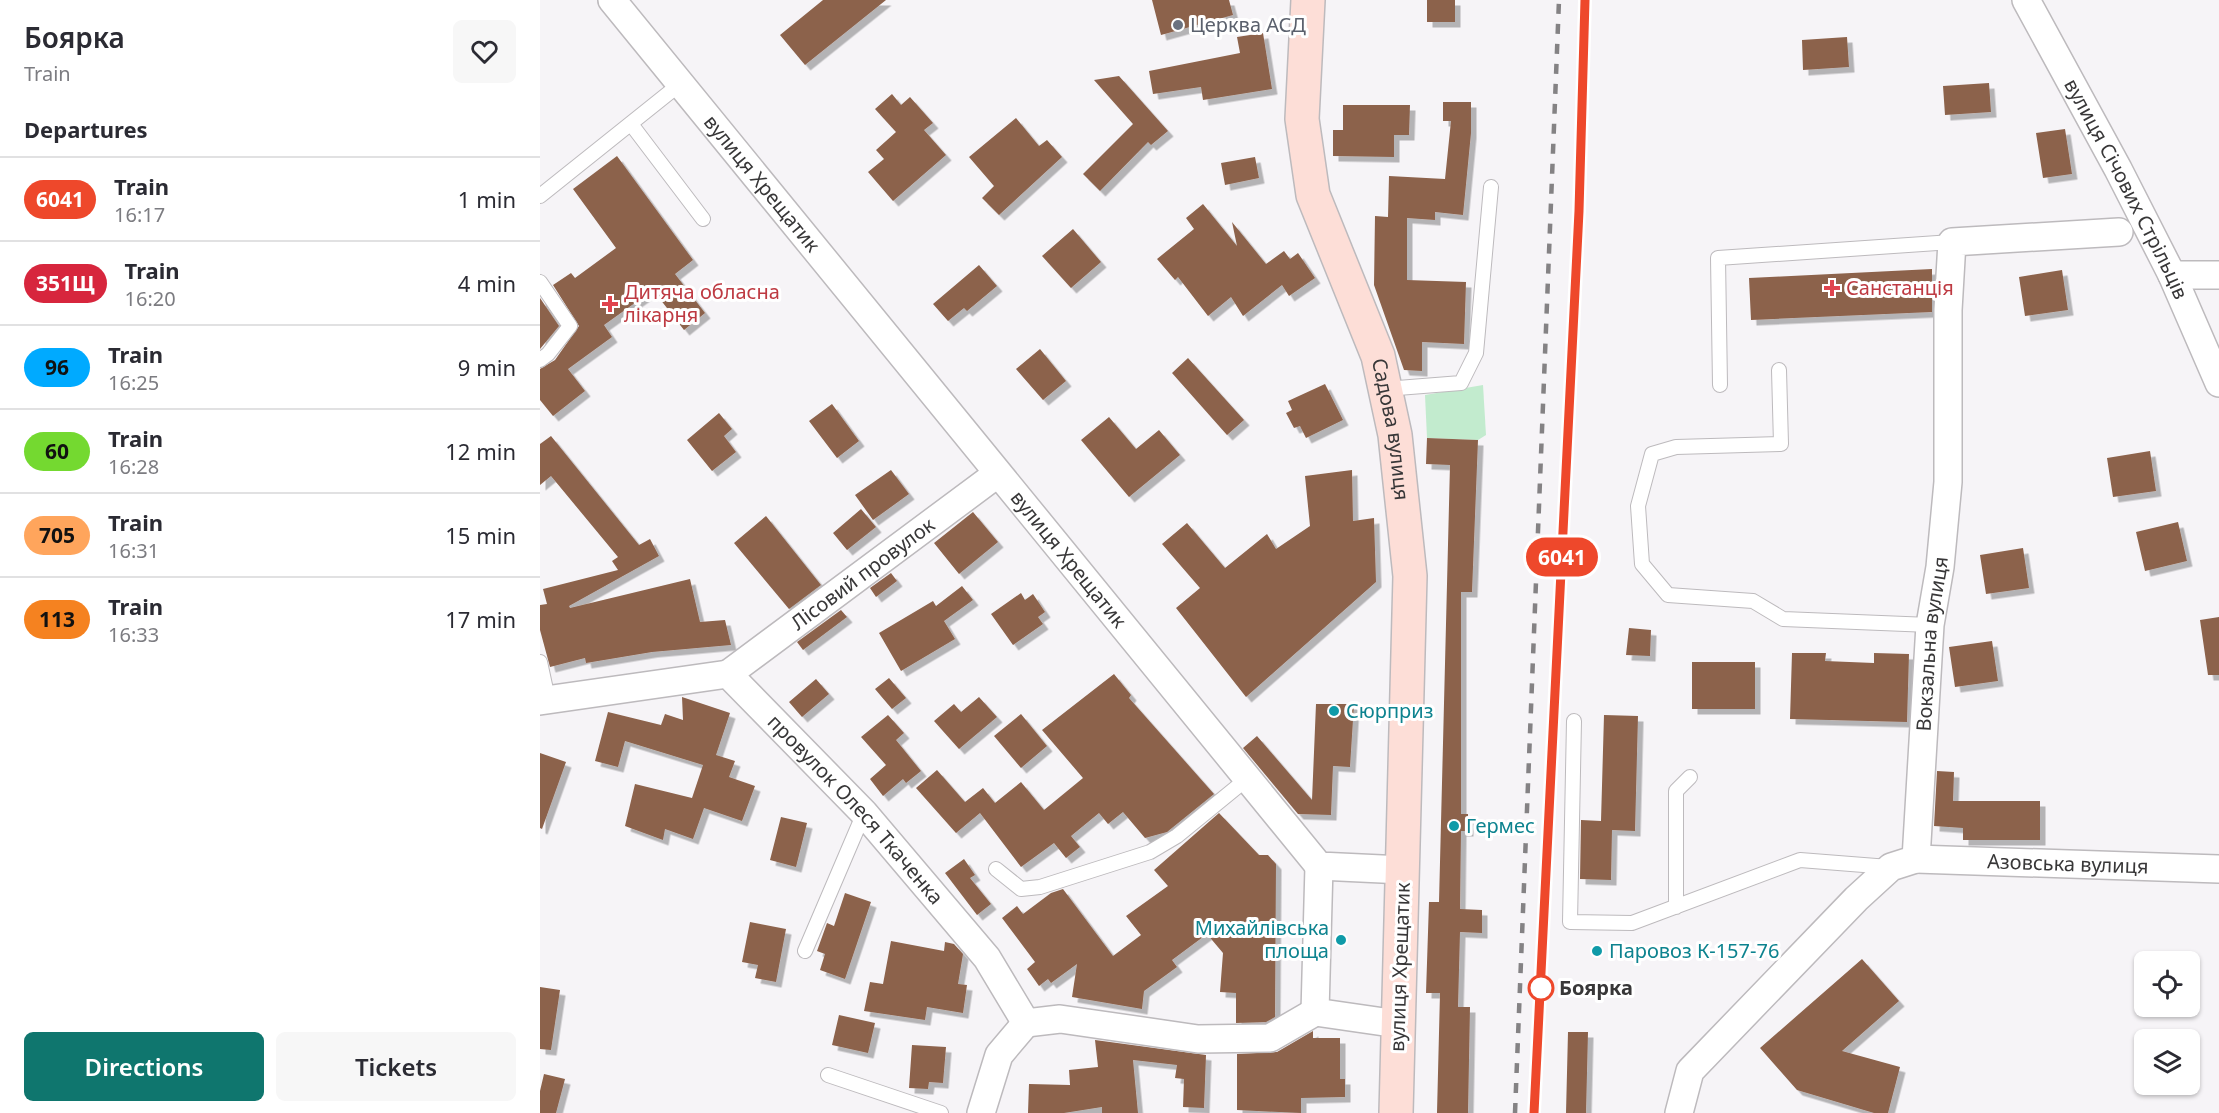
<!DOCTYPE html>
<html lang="en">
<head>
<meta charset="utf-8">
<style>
  body { margin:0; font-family:"Noto Sans",sans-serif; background:#f7f7f7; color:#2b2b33; height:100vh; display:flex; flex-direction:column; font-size:22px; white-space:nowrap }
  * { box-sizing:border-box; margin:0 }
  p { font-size:20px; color:#7c7c81 }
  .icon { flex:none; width:33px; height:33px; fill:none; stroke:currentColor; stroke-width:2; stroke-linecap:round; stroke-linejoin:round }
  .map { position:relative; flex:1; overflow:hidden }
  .side { display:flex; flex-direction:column; background:#fff; width:540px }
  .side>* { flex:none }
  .badge { padding:0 12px; border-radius:20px; font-size:21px; line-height:39px }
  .buttons { position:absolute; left:1594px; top:951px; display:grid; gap:12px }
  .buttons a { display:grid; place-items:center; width:66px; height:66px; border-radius:9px; background:#fff; box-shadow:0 2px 4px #0004; font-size:30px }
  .map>.badge { position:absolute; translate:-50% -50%; box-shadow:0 0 0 3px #fff }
  h2 { padding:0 24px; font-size:22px; line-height:54px }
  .round { display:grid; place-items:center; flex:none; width:63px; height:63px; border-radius:9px; background:#f7f7f7 }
  .headline { display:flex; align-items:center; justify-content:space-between; height:102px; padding:0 24px }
  h1 { font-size:28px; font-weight:600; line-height:45px }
  .cta { display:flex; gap:12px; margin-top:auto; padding:12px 24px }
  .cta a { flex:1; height:69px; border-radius:9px; background:#0f766e; color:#fff; font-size:24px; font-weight:600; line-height:69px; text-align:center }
  .cta a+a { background:#f7f7f7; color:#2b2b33 }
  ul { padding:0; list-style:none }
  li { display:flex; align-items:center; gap:18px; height:84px; padding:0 24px; border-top:2px solid #e1e1e2 }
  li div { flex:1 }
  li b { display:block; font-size:22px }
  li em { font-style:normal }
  li .badge { min-width:66px; font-weight:700; text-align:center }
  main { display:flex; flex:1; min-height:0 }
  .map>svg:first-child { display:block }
  .green { fill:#c2ebce }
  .building { fill:#8c624b; filter:url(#shadow) }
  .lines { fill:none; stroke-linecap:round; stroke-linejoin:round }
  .lane-casing { stroke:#bdbabd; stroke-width:16 }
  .street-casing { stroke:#bdbabd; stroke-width:30 }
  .secondary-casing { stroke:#bdbabd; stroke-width:36 }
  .lane { stroke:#fff; stroke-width:14 }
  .street { stroke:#fff; stroke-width:27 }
  .secondary { stroke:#fdded7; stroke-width:33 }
  .rail { stroke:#848284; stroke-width:4.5; stroke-dasharray:10 10; stroke-linecap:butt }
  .line-casing { stroke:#fff; stroke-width:14 }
  .line { stroke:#ee482b; stroke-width:9 }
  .worship-dot { fill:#6b7280; stroke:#fff; stroke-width:2 }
  .health-dot { fill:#e0444e; stroke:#fff; stroke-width:2 }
  .culture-dot { fill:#0f9aa8; stroke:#fff; stroke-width:2 }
  .stop-dot { fill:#fff; stroke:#ee482b; stroke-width:3 }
  .labels { text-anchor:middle; stroke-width:6; stroke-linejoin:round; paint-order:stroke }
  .worship-label { font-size:20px; fill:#5b616d; stroke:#fff; text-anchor:start }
  .street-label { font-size:20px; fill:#383738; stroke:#fff }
  .health-label { font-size:20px; fill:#be3a42; stroke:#fff; text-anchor:start }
  .culture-label { font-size:20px; fill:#0d838f; stroke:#fff; text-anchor:start }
  .stop-label { font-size:20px; font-weight:bold; fill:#383738; stroke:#fff; text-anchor:start }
</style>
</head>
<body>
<main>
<section class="side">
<div class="headline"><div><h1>Боярка</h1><p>Train</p></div><a class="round"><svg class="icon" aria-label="heart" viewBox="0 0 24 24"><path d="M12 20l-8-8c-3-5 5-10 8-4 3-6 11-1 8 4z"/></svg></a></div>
<h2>Departures</h2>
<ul>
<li><span class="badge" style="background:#ee482b;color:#fff">6041</span><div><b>Train</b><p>16:17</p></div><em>1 min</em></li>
<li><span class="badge" style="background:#d7263d;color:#fff">351Щ</span><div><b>Train</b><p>16:20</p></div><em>4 min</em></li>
<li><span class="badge" style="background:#0af;color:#111">96</span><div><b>Train</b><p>16:25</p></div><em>9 min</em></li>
<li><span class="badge" style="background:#74d930;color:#111">60</span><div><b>Train</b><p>16:28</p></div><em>12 min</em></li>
<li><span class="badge" style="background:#ffa55c;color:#111">705</span><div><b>Train</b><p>16:31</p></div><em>15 min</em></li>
<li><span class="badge" style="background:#f58220;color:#111">113</span><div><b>Train</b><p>16:33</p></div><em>17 min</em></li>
</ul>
<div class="cta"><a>Directions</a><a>Tickets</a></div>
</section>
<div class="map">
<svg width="1679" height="1113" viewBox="0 0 1679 1113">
  <defs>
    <filter id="shadow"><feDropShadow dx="5.5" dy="5.5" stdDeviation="0" flood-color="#0004"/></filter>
  </defs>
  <rect width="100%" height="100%" fill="#f6f4f7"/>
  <!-- green -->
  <path class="green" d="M 943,385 L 946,435 L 938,440 L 887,438 L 885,395 Z"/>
  <!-- building -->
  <path class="building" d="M 283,0 L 346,0 L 265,65 L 240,35 Z
    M 612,0 L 689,0 L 693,15 L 621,35 Z
    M 887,0 L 915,0 L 915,22 L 887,22 Z
    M 723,33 L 732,89 L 663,100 L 661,87 L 613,94 L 609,71 L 700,53 L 697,37 Z
    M 1307,37 L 1309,67 L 1263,70 L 1262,40 Z
    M 579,76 L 628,131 L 611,145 L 608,142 L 560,191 L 543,174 L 593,124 L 554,80 Z
    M 1449,83 L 1451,112 L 1405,115 L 1403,86 Z
    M 352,94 L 361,105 L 370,97 L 393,123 L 384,130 L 406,155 L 353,201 L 328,172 L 344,159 L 336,150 L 356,132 L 335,109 Z
    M 903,102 L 931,102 L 931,133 L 923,215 L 895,212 L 895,220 L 867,218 L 867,280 L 926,282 L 924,344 L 882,342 L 882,371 L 864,370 L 834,285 L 835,216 L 848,217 L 849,176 L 905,179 L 911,121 L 903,121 Z
    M 803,105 L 870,105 L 869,135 L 854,135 L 854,157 L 793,156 L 793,130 L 803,130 Z
    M 476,118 L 499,146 L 507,140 L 522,157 L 459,215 L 442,198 L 454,186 L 429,157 Z
    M 1525,129 L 1532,174 L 1503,178 L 1496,133 Z
    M 77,156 L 153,260 L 135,274 L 165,313 L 144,330 L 113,290 L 64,325 L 72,337 L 28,369 L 45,391 L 13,416 L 0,400 L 0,369 L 15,360 L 39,326 L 13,285 L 31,273 L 35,278 L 76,248 L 33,189 Z
    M 715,157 L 719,178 L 685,185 L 681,163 Z
    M 663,204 L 697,246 L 692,222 L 726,264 L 744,251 L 750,259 L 758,253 L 775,278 L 749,296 L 742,285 L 703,316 L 691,297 L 668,316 L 638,277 L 635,280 L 617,259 L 654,229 L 646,218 Z
    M 533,229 L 561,262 L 531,288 L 502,256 Z
    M 439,265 L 457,286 L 427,311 L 424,308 L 408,321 L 393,304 Z
    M 1392,269 L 1392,312 L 1211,320 L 1209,278 Z
    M 1522,270 L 1528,310 L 1485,316 L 1479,277 Z
    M 0,298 L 19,326 L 0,349 Z
    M 500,349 L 526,381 L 503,400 L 476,369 Z
    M 648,358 L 704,420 L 687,435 L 632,373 Z
    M 785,384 L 803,420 L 766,438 L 760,426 L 754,428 L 746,413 L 752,410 L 748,401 Z
    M 292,404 L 319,441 L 297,458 L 269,421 Z
    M 179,413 L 192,429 L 184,436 L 196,452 L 172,471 L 147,440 Z
    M 569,417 L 596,449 L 619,430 L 640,455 L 589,497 L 541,440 Z
    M 11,436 L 99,545 L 110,539 L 119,556 L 29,606 L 30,608 L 150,579 L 160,622 L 185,620 L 191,645 L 112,652 L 46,663 L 45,658 L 10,667 L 0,630 L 0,605 L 7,604 L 3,589 L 78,570 L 72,561 L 78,557 L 11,476 L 0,485 L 0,444 Z
    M 887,438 L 938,440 L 932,592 L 921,592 L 921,814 L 928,814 L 928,831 L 921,831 L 920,909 L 942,910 L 942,933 L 920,932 L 918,1007 L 930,1007 L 928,1113 L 897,1113 L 900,993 L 886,993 L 889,902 L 899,902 L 910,465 L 886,464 Z
    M 1610,451 L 1616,491 L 1573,497 L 1567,458 Z
    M 351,470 L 369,494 L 333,520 L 315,495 Z
    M 812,470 L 813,521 L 834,518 L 836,582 L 706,697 L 636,608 L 660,588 L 622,544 L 647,523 L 685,568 L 727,534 L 736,549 L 770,526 L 765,476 Z
    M 321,509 L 336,527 L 307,550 L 293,533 Z
    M 433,512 L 458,542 L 419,574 L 394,543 Z
    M 226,516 L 281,585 L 249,609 L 194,543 Z
    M 1638,522 L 1647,561 L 1605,571 L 1596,532 Z
    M 1483,548 L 1489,588 L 1446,594 L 1440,555 Z
    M 351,573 L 357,581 L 336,597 L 330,588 Z
    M 422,586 L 433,600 L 404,621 L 415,639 L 361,671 L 339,633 L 393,601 L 396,606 Z
    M 481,593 L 485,600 L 493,594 L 505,612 L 498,617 L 503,624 L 473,645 L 451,614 Z
    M 301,610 L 307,617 L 263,650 L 257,642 Z
    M 1679,617 L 1679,675 L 1668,675 L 1660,620 Z
    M 1089,628 L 1111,630 L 1110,656 L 1086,655 Z
    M 1452,641 L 1458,681 L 1415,687 L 1409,647 Z
    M 1252,653 L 1286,653 L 1285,661 L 1334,663 L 1334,653 L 1369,654 L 1367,722 L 1250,719 Z
    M 1152,662 L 1215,662 L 1215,709 L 1152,709 Z
    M 574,674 L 591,695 L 589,698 L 674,794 L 627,832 L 605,838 L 583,812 L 568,824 L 559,813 L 531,836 L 540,847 L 526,858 L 514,843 L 481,867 L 440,813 L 416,833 L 376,788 L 397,770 L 425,802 L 443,788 L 455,803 L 481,782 L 504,810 L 543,778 L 502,730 Z
    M 349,678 L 366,698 L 352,709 L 335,689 Z
    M 276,679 L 289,694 L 262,717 L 249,702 Z
    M 142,697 L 190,713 L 176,755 L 195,761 L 189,777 L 215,786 L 202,821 L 164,808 L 153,839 L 125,829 L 123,840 L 85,826 L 95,784 L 152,798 L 163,765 L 85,741 L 78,767 L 55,761 L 68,712 L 121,725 L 125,714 L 143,720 Z
    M 439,697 L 457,717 L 419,749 L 394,721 L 414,704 L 421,712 Z
    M 776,704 L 814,704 L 810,767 L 793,766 L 791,815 L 758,814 L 703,748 L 717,736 L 772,800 Z
    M 481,714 L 507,746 L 481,768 L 454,736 Z
    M 348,715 L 364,733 L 356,740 L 381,771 L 366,783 L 363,779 L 343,796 L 330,779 L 346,765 L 321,737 Z
    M 1064,715 L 1098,716 L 1095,831 L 1072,830 L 1071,880 L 1040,879 L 1041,820 L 1061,821 Z
    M 0,753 L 26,762 L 2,829 L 0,828 Z
    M 1397,771 L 1414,772 L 1413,801 L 1500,801 L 1500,840 L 1423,840 L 1423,828 L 1394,826 Z
    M 679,813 L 719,855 L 728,855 L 736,864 L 735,1017 L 726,1022 L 696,1023 L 696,993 L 680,992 L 683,953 L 667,934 L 632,960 L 637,967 L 604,991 L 602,1009 L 532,997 L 537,964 L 511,983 L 508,979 L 499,986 L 487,969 L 495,962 L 462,918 L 477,906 L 483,914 L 511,893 L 523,889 L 573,956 L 601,935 L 586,916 L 628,886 L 614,870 Z
    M 241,817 L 267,823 L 256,867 L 230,860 Z
    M 424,859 L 435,875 L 430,878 L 451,904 L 437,915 L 405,873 Z
    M 305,893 L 331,902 L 305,979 L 280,970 L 285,954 L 277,951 L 287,923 L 294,926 Z
    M 210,922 L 246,929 L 236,982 L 215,978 L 218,965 L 202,962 Z
    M 351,941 L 404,951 L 405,942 L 414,944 L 423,954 L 418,984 L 427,985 L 423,1013 L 387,1007 L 385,1020 L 324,1011 L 330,982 L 343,984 Z
    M 1322,959 L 1359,1001 L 1302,1051 L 1360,1067 L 1348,1113 L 1334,1113 L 1257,1090 L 1220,1048 Z
    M 0,987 L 20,990 L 11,1050 L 0,1049 Z
    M 299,1015 L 335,1023 L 328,1053 L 292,1045 Z
    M 773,1031 L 773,1038 L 800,1038 L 800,1079 L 805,1079 L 805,1097 L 761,1098 L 761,1113 L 697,1110 L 697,1054 L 737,1052 Z
    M 1028,1032 L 1048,1032 L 1046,1113 L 1026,1113 Z
    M 555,1040 L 666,1055 L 664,1108 L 643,1107 L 644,1079 L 635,1078 L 637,1065 L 593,1060 L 598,1113 L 562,1113 L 562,1107 L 524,1113 L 488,1113 L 489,1084 L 530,1085 L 529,1070 L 558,1067 Z
    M 372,1045 L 406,1047 L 403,1083 L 389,1082 L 388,1089 L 369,1088 Z
    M 4,1074 L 25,1079 L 16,1113 L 0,1113 L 0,1091 Z"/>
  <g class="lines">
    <!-- lane casing -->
    <g class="lane-casing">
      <path id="lane" d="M 91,124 L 163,219
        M 0,196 L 140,84
        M 0,282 L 30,326 L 8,354 L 0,360
        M 1239,370 L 1241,444 L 1136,447 L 1112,454 L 1098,506 L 1102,564 L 1128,595 L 1213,601 L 1243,619 L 1390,625
        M 1180,385 L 1178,258 L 1412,242
        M 845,389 L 921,383 L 936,353 L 951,187
        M 0,662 L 8,699
        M 1034,721 L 1030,922 L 1092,923 L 1260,860 L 1349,867
        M 456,869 L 481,889 L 500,887 L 610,852 L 637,836 L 708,778
        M 1136,907 L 1136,791 L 1150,777
        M 265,951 L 324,813
        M 288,1075 L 401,1113"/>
    </g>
    <!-- street casing -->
    <g class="street-casing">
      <g id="street">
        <path id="s1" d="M 72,0 L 779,866 L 863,870"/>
        <path id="s2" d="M 1486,0 L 1578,169 L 1632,275 L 1679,383"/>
        <path d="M 1632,275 L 1679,275"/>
        <path id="s3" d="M 188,674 L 457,474"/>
        <path id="s4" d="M 0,701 L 188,674 L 324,813 L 447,958 L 486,1023"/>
        <path id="s5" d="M 1376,859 L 1679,869"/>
        <path d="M 779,866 L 775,1012 L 858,1024"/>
        <path d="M 486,1023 L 520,1019 L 658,1039 L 730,1038 L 775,1012"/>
        <path d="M 441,1113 L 459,1055 L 486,1023"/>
        <path id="s6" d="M 1139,1113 L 1150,1071 L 1316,899 L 1351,867 L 1376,859 L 1390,625 L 1400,567 L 1408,482 L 1408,310 L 1412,242 L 1579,232"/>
      </g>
    </g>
    <!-- secondary casing -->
    <g class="secondary-casing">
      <g id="secondary">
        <path id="s7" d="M 768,0 L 762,119 L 773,195 L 838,356 L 855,435 L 870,576 L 856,1113"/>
      </g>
    </g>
    <!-- lane -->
    <use href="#lane" class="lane"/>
    <!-- street -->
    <use href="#street" class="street"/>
    <!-- secondary -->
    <use href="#secondary" class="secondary"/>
    <!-- rail -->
    <path class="rail" d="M 975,1113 L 1019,0
      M 994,1113 L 1039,211 L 1045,0"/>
  </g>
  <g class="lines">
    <!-- line casing -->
    <g class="line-casing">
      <path id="line" d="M 994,1113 L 1039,211 L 1045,0"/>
    </g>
    <!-- line -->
    <use href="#line" class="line"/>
  </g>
  <!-- markers -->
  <circle class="worship-dot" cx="638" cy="25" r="6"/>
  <g class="health-dot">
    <path d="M1289 279h6v6h6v6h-6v6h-6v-6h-6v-6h6z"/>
    <path d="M67 295h6v6h6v6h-6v6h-6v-6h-6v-6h6z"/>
  </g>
  <g class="culture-dot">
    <circle cx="794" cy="711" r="6"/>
    <circle cx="914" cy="826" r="6"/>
    <circle cx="801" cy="940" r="6"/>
    <circle cx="1057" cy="951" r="6"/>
  </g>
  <circle class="stop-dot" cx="1001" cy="988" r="12"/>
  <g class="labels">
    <!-- worship labels -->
    <g class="worship-label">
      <text x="650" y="32">Церква АСД</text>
    </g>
    <!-- street labels -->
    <g class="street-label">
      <text dy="7" stroke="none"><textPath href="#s1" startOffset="237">вулиця Хрещатик</textPath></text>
      <text dy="7" stroke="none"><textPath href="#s2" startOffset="214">вулиця Січових Стрільців</textPath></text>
      <text dy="7" stroke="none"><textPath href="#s7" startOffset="444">Садова вулиця</textPath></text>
      <text dy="7" stroke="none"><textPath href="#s1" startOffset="722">вулиця Хрещатик</textPath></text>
      <text dy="7" stroke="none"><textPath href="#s3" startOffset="168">Лісовий провулок</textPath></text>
      <text dy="7" stroke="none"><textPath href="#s6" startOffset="572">Вокзальна вулиця</textPath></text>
      <text dy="7" stroke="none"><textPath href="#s4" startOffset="376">провулок Олеся Ткаченка</textPath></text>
      <text dy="7" stroke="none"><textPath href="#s5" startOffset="152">Азовська вулиця</textPath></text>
      <text transform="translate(860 967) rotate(-88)" y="7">вулиця Хрещатик</text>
    </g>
    <!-- health labels -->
    <g class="health-label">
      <text x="1306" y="295">Санстанція</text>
      <text x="84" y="299">Дитяча обласна<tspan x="84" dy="23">лікарня</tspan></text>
    </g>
    <!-- culture labels -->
    <g class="culture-label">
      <text x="806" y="718">Сюрприз</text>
      <text x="926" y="833">Гермес</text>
      <text x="789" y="935" text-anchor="end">Михайлівська<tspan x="789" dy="23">площа</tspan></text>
      <text x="1069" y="958">Паровоз К-157-76</text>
    </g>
    <!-- stop labels -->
    <g class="stop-label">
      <text x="1019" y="995">Боярка</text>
    </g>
  </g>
</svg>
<div class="buttons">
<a><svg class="icon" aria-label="locate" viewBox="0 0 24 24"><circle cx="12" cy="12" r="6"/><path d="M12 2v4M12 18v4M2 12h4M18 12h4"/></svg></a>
<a><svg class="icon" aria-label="layers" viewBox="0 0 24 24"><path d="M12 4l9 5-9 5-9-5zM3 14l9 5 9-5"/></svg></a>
</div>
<b class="badge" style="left:1022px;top:557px;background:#ee482b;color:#fff">6041</b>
</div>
</main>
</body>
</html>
